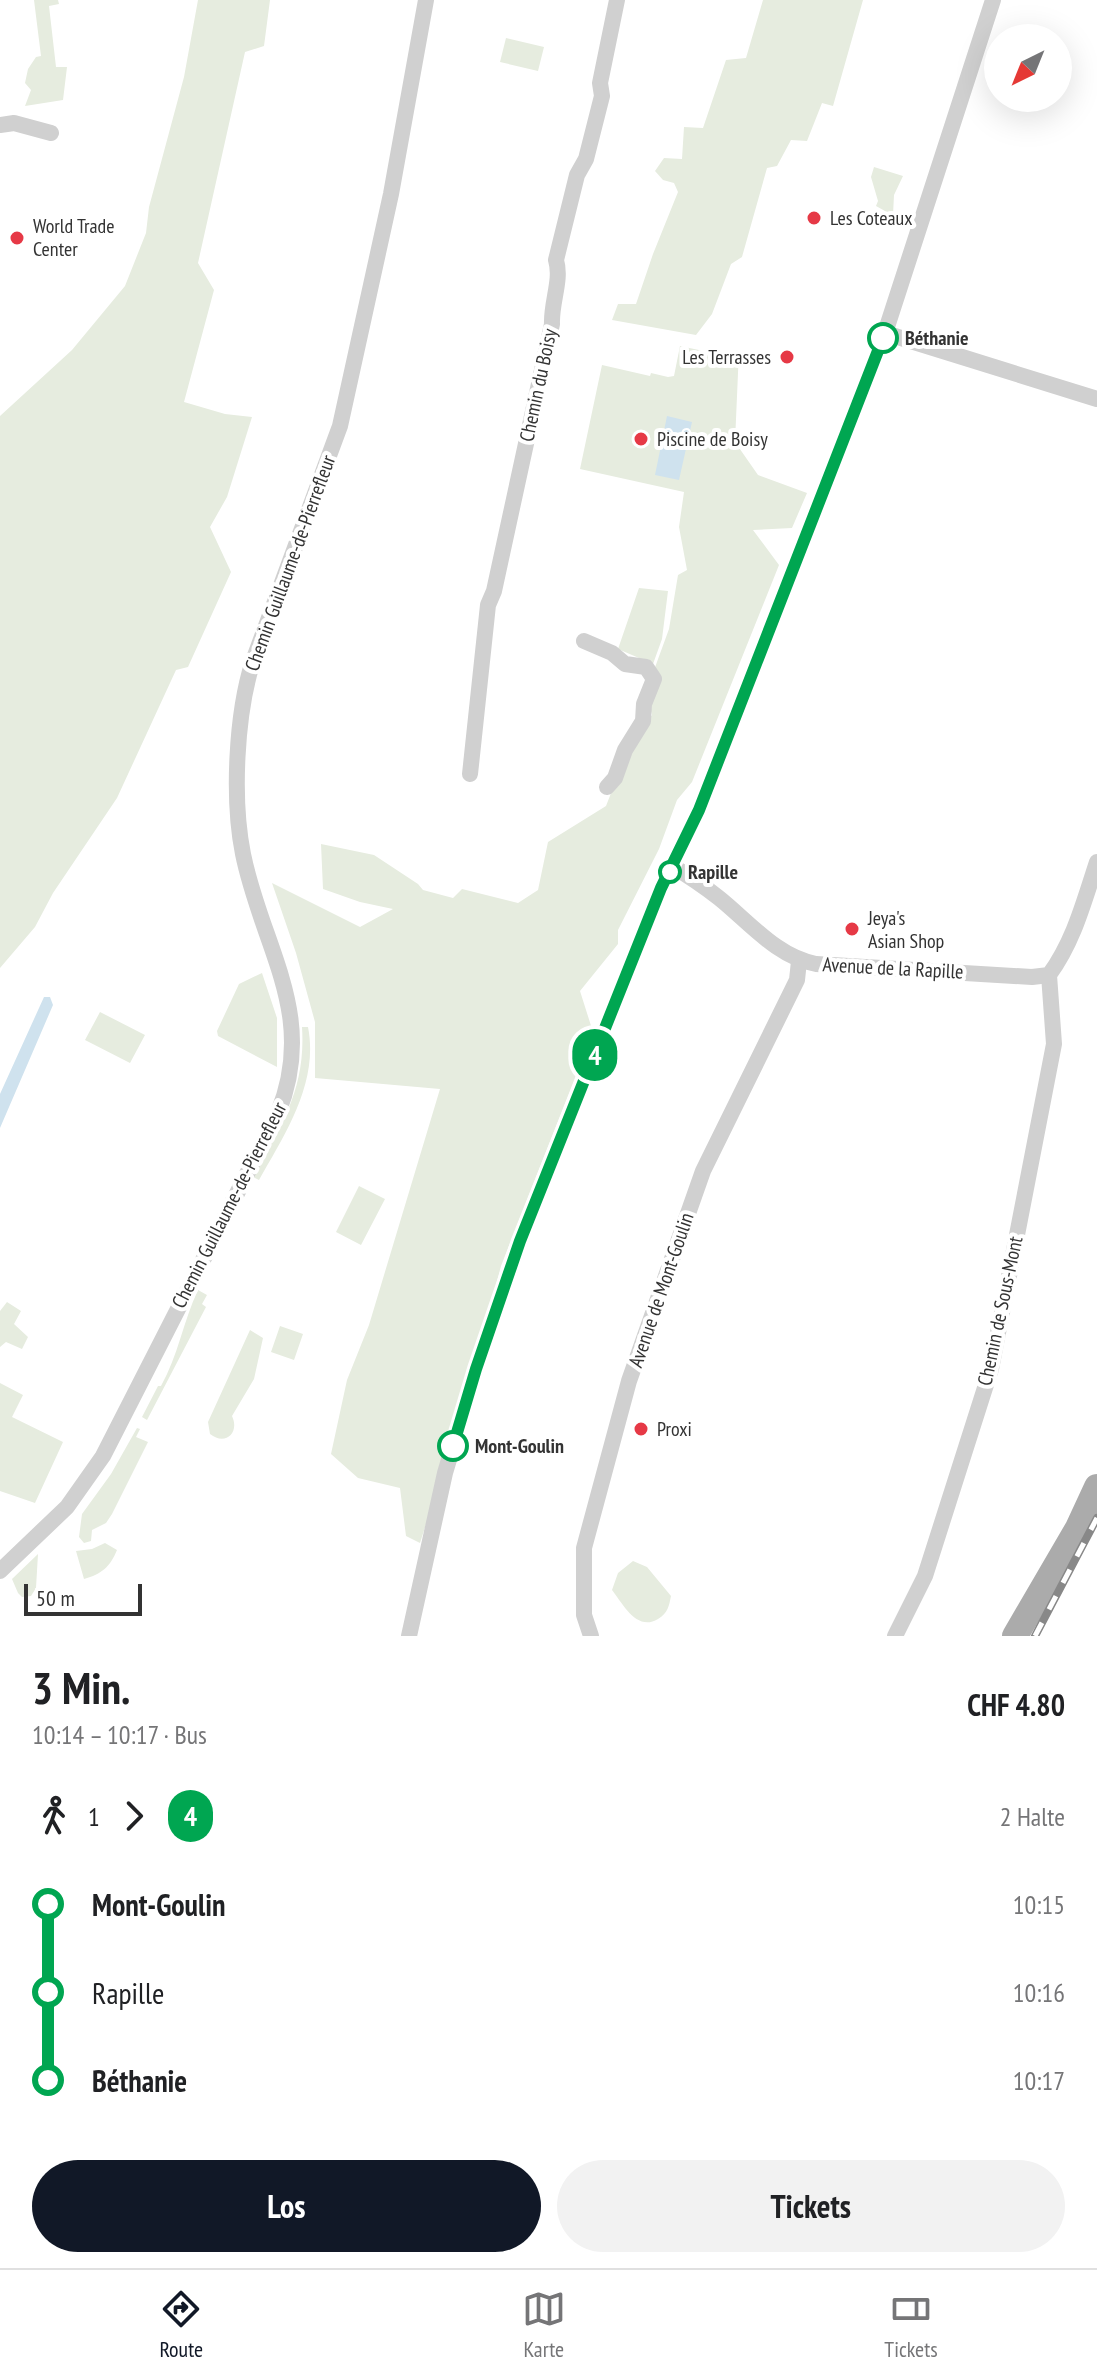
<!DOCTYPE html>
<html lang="de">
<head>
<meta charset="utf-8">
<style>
  body { margin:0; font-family:"PT Sans Narrow",sans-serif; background:#f2f2f2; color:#202124; height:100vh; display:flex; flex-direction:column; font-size:30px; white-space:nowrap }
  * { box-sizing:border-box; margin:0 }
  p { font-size:26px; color:#757577 }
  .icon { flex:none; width:44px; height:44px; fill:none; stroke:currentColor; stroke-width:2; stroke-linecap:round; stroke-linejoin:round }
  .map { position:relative; height:1636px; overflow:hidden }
  .details { display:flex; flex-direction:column; background:#fff; flex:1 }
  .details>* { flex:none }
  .badge { padding:0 16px; border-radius:26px; font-size:28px; line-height:52px }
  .needle { width:52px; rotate:223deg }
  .tools { position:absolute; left:984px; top:24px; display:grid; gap:16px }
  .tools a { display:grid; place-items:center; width:88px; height:88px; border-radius:50%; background:#fff; box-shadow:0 8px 32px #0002; font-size:40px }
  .scale { position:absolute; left:24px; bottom:20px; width:118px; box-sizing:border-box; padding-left:8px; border:4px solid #333; border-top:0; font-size:22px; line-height:28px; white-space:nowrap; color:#333; -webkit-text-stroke:6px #fff; paint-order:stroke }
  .map>.badge { position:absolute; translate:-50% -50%; box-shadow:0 0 0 4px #fff }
  .legs { display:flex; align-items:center; gap:12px; height:88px; padding:0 32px; font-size:26px }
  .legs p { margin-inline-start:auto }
  .summary { display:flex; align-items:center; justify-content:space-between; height:136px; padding:0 32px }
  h1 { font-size:44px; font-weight:700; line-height:60px }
  .primary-button { display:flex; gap:16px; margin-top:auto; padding:16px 32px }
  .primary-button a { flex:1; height:92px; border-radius:48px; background:#111827; color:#fff; font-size:32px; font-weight:700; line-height:92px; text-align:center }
  .primary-button a+a { background:#f2f2f2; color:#202124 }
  ul { padding:0 32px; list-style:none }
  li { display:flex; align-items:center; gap:28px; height:88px; font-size:30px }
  li i { display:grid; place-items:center; width:12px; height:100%; margin:0 10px; background:currentColor }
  li i::after { content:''; width:20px; height:20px; margin:-10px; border:6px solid; border-radius:50%; background:#fff }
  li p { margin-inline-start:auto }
  li:first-child i { background:linear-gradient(#0000 50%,currentColor 0) }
  li:last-child i { background:linear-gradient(currentColor 50%,#0000 0) }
  .tabs { display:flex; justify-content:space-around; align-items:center; height:112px; border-top:2px solid #e0e0e0; background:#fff; font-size:22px; color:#757577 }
  .tabs a { display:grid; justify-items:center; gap:4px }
  .tabs .on { color:#111827 }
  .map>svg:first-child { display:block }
  .green { fill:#e6ecdf }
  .water { fill:#cfe2ee }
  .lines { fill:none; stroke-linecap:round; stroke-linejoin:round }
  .street { stroke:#d0d0d0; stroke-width:16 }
  .primary { stroke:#ababab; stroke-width:26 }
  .rail-casing { stroke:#888; stroke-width:8 }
  .rail { stroke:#fff; stroke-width:5; stroke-dasharray:15; stroke-linecap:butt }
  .line-1-casing { stroke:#fff; stroke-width:18 }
  .line-1 { stroke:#00a651; stroke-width:12 }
  .poi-dot { fill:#e63946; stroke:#fff; stroke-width:3 }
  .stop-1-dot { fill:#fff; stroke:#00a651; stroke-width:4 }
  .labels { text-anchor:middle; stroke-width:8; stroke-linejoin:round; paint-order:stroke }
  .poi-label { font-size:20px; fill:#333; stroke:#fff; text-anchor:start }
  .stop-label { font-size:20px; font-weight:bold; fill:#333; stroke:#fff; text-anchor:start }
  .street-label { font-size:20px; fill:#333; stroke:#fff }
</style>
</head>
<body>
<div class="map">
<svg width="1097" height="1636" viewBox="0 0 1097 1636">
  <rect width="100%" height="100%" fill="#fff"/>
  <!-- green -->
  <path class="green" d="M 34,0 L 58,0 L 59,4 L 49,6 L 56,67 L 67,67 L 63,100 L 25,106 L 31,90 L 25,83 L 28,69 L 36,57 L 41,56 Z
    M 198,0 L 270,0 L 264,46 L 245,52 L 198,263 L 214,290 L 184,402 L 225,414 L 252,417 L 227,497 L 210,527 L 231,572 L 188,667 L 176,670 L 117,798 L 53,893 L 35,927 L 0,968 L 0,416 L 72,350 L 125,286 L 146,233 L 149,207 L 184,77 Z
    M 763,0 L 863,0 L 833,106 L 822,103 L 807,141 L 791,140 L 777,166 L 767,168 L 742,257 L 731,264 L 712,314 L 696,335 L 612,320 L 618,304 L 636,304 L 653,254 L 678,192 L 674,183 L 663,180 L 655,171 L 664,158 L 682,159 L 684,127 L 703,128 L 726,60 L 746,58 Z
    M 506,38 L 544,47 L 538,71 L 500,62 Z
    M 874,167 L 903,176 L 894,195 L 893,215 L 886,215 L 885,211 L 876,206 L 878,201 L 871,177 Z
    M 680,346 L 713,353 L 739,350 L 735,442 L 758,475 L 807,493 L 792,528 L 753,530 L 779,565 L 692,782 L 677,800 L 659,849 L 618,930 L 618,944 L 580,991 L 593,1032 L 501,1266 L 466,1399 L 420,1543 L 406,1536 L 400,1488 L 358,1478 L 331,1454 L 347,1380 L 369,1325 L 440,1089 L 315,1078 L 315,1022 L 296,953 L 272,883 L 360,927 L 393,909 L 360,902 L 323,889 L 321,844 L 374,855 L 418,884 L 423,890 L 453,898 L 462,889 L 518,903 L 538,890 L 548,842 L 606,806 L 631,742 L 652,715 L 646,692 L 669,629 L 678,575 L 687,570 L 679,527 L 684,492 L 580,469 L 602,365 L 650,376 L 651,373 L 668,377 L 674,376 Z
    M 639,588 L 668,591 L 662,639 L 653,664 L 618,649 Z
    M 262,973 L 277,1018 L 277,1067 L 218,1036 L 217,1031 L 239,984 Z
    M 100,1012 L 145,1035 L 130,1063 L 85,1040 Z
    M 302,1027 L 308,1027 C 319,1083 285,1134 259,1180 L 253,1177 C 282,1125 306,1088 302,1027 Z
    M 359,1186 L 385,1199 L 361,1245 L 336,1232 Z
    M 198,1290 L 207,1295 L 202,1304 L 206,1307 L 147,1420 L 142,1417 L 158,1386 L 161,1386 C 178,1356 183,1322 198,1290 Z
    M 7,1302 L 21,1311 L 14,1324 L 28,1337 L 22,1349 L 6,1342 L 0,1347 L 0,1311 Z
    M 280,1326 L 303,1334 L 294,1360 L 271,1352 Z
    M 250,1330 L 263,1338 L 254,1379 L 232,1416 C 240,1433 225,1446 210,1434 L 208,1422 Z
    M 0,1383 L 23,1395 L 12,1417 L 63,1442 L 35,1503 L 0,1491 Z
    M 137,1428 L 140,1429 L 136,1437 L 148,1442 L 112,1514 L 106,1523 L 92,1530 L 91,1541 L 84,1543 L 79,1537 L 82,1514 L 111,1474 Z
    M 105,1543 L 117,1550 C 110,1567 102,1574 84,1579 L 76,1551 L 92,1549 Z
    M 38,1554 L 36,1588 L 31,1596 L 22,1597 L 18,1593 L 12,1579 Z
    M 633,1561 L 647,1567 L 671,1596 C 669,1606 668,1613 658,1619 C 637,1632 623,1604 612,1590 L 618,1573 Z"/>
  <!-- water -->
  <path class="water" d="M 667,416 L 692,422 L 679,480 L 655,475 Z
    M 44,997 L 50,997 L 53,1005 L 0,1128 L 0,1094 Z"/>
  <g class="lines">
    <!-- street -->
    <path class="street" d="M 0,125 L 14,123 L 51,133
      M 885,333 L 1097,399
      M 584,641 L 612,653 L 625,664 L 646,667 L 654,679 L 644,704 L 643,721 L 625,750 L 615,778 L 607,787
      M 470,774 L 488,605 L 494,591 L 552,324 C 551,302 562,280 556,260 L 577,175 L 586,159 L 602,96 L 600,83 L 617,0
      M 672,866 C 689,876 704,886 719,898 C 749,922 777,957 816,964 L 1032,977 L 1049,975
      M 1049,975 C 1074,941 1084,901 1097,862
      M 0,1571 L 67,1507 L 103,1456 L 278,1113 C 318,1014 262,948 243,854 C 232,799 236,714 253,661 L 340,426 L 391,194 L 426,0
      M 409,1636 L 445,1473 L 476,1369 L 520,1241 L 661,888 L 699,810 L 885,333 L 993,0
      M 591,1636 L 584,1615 L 584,1548 L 629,1381 L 703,1171 L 797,980 L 799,961
      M 895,1636 L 925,1576 L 991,1369 L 1054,1044 L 1049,975"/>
    <!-- primary -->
    <path class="primary" d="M 1015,1636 L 1078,1528 L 1097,1487"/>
    <!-- rail casing -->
    <g class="rail-casing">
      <path id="rail" d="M 1035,1636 L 1097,1518"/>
    </g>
    <!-- rail -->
    <use href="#rail" class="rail"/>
  </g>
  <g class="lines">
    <!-- line-1 casing -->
    <g class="line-1-casing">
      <path id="line-1" d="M 453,1446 L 476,1369 L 520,1241 L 661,888 L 699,810 L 883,338"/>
    </g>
    <!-- line-1 -->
    <use href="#line-1" class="line-1"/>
  </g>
  <!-- markers -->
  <g class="poi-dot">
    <circle cx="814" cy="218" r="8"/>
    <circle cx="17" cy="238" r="8"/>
    <circle cx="787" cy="357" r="8"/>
    <circle cx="641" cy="439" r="8"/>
    <circle cx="852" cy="929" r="8"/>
    <circle cx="641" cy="1429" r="8"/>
  </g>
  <g class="stop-1-dot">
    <circle cx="883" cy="338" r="14"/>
    <circle cx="670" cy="872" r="10"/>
    <circle cx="453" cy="1446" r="14"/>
  </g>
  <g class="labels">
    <!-- poi labels -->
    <g class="poi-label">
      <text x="830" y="225">Les Coteaux</text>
      <text x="33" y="233">World Trade<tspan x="33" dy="23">Center</tspan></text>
      <text x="771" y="364" text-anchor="end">Les Terrasses</text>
      <text x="657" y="446">Piscine de Boisy</text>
      <text x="868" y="925">Jeya's<tspan x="868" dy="23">Asian Shop</tspan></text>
      <text x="657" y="1436">Proxi</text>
    </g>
    <!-- stop labels -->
    <g class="stop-label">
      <text x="905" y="345">Béthanie</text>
      <text x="688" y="879">Rapille</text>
      <text x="475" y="1453">Mont-Goulin</text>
    </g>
    <!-- street labels -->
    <g class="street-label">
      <text transform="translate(538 385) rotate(-78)" y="7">Chemin du Boisy</text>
      <text transform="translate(290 563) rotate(-70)" y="7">Chemin Guillaume-de-Pierrefleur</text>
      <text transform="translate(893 968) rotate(3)" y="7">Avenue de la Rapille</text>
      <text transform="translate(229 1205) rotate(-63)" y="7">Chemin Guillaume-de-Pierrefleur</text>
      <text transform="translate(661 1290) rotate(-71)" y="7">Avenue de Mont-Goulin</text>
      <text transform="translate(1000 1311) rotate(-78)" y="7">Chemin de Sous-Mont</text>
    </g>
  </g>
</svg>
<div class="tools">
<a><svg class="needle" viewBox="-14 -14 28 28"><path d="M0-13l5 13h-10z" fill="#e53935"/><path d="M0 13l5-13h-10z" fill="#757577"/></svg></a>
</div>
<div class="scale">50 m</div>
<b class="badge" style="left:595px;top:1055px;background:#00a651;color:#fff">4</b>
</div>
<section class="details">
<div class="summary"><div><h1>3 Min.</h1><p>10:14 – 10:17 · Bus</p></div><b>CHF 4.80</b></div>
<div class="legs"><svg class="icon" aria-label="walk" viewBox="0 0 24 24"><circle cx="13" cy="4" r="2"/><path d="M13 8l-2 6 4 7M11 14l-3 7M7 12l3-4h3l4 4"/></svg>1<svg class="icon" aria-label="forward" viewBox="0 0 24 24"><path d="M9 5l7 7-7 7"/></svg><b class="badge" style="background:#00a651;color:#fff">4</b><p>2 Halte</p></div>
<ul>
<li><i style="color:#00a651"></i><b>Mont-Goulin</b><p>10:15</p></li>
<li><i style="color:#00a651"></i><span>Rapille</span><p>10:16</p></li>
<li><i style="color:#00a651"></i><b>Béthanie</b><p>10:17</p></li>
</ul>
<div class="primary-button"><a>Los</a><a>Tickets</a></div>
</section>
<nav class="tabs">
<a class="on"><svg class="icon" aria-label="directions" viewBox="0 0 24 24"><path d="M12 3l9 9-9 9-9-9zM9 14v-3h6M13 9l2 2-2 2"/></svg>Route</a>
<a><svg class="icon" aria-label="map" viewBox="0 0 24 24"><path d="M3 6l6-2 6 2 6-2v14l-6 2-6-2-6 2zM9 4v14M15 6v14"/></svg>Karte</a>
<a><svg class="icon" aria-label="tickets" viewBox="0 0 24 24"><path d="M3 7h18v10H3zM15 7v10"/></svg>Tickets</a>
</nav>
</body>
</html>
